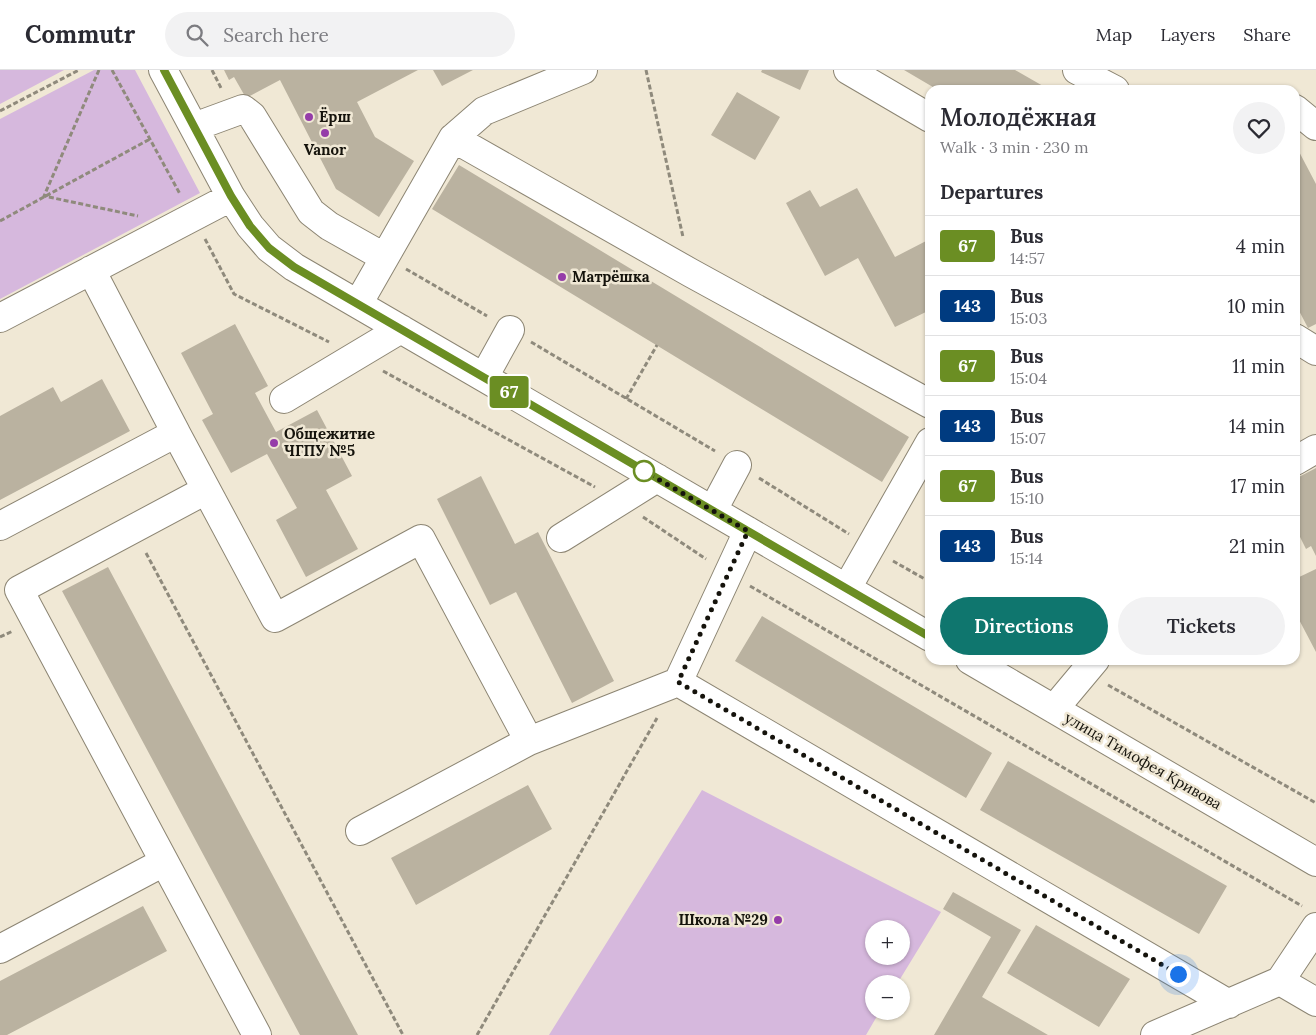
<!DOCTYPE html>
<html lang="en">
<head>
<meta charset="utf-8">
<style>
  body { margin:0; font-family:Lora,serif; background:#f2f2f3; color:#2b2b33; height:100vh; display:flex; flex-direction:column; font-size:19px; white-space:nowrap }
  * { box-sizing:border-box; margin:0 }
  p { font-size:16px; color:#7c7c81 }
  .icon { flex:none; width:28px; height:28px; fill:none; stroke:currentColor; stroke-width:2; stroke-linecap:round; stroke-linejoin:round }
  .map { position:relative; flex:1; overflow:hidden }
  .drawer { position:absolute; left:925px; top:15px; width:375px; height:580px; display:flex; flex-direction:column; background:#fff; border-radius:15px; box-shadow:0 1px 4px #0004 }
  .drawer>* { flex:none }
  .badge { padding:0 10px; border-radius:4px; font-size:18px; line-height:32px }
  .tools { position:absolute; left:865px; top:850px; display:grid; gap:10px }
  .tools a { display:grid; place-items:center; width:45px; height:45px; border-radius:50%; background:#fff; box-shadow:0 1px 4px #0004; font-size:25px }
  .you { position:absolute; width:25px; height:25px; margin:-12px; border:4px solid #fff; border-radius:50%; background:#1a73e8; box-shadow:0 0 0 8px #1a73e833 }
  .map>.badge { position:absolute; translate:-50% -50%; box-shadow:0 0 0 2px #fff }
  h2 { padding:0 15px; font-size:19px; line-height:45px }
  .round { display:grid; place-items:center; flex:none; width:52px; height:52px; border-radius:26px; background:#f2f2f3 }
  .summary { display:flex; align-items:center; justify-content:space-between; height:85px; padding:0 15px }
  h1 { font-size:24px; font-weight:600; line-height:38px }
  .cta { display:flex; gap:10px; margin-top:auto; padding:10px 15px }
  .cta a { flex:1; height:58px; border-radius:30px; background:#0f766e; color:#fff; font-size:20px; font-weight:600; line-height:58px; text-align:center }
  .cta a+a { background:#f2f2f3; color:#2b2b33 }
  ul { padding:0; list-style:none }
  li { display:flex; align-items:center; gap:15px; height:60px; padding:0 15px; border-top:1px solid #e1e1e2 }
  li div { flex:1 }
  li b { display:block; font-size:19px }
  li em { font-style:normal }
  li .badge { min-width:55px; font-weight:700; text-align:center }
  header { display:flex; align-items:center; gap:30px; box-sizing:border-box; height:70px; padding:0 25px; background:#fff; border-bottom:1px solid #e1e1e2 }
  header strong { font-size:24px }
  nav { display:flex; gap:28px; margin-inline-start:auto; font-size:18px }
  .search { width:350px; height:45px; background:#f2f2f3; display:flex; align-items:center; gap:12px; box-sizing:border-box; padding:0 18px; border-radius:28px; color:#7c7c81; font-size:19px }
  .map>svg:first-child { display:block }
  .green { fill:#d6b8dd; fill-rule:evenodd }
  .building { fill:#bab2a0 }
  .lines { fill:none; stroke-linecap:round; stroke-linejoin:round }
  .minor-casing { stroke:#8c8573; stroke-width:30 }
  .path { stroke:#8f8a7c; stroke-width:3; stroke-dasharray:5 2.5; stroke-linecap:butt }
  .minor { stroke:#fff; stroke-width:28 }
  .line-casing { stroke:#fff; stroke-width:11 }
  .line { stroke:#6b8e23; stroke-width:8 }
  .walk { stroke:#15130c; stroke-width:5; stroke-dasharray:0 9 }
  .poi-dot { fill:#953da9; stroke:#f0e8d5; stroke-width:2 }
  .stop-dot { fill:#fff; stroke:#6b8e23; stroke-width:2.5 }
  .labels { text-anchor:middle; stroke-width:5; stroke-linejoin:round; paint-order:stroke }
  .poi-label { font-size:15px; font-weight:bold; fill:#15130c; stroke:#f0e8d5; text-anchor:start }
  .street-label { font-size:15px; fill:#15130c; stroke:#f0e8d5 }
</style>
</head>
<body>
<header>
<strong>Commutr</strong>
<div class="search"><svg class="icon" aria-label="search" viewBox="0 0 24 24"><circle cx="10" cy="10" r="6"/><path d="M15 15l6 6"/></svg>Search here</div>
<nav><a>Map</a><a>Layers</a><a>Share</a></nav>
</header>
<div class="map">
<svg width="1316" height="965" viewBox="0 0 1316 965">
  <rect width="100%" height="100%" fill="#f0e8d5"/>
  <!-- green -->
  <path class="green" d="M 0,0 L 64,0 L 0,34 Z
    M 94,0 L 135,0 L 200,123 L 0,229 L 0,49 Z
    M 702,720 L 941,842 L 897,914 L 874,914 L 874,941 L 880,941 L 866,965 L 549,965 ZM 874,859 L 901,859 L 901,886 L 874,886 Z"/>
  <!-- building -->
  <path class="building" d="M 224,0 L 418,0 L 357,32 L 375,67 L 414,91 L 379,147 L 336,119 L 280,10 L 246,28 L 234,7 L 229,10 Z
    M 433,0 L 473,0 L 442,16 Z
    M 762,0 L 809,0 L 800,20 L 761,2 Z
    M 904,0 L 1015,0 L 1050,20 L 938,20 Z
    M 737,22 L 780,47 L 755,90 L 711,65 Z
    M 1295,74 L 1316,114 L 1316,254 L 1308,258 L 1295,233 L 1295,205 L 1300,202 L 1295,192 Z
    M 459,95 L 909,367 L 882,412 L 432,139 Z
    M 857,118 L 895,187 L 928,170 L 930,173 L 930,240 L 895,257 L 858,188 L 825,206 L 786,133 L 810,120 L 820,137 Z
    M 235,254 L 268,316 L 255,323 L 276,362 L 317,340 L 352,406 L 326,420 L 358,479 L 306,507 L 276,450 L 297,438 L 267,384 L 231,403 L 202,350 L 213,344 L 181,283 Z
    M 102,309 L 130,361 L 0,430 L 0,346 L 53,317 L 61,332 Z
    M 1316,398 L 1316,486 L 1311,476 L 1306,479 L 1295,457 L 1295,409 Z
    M 481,406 L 515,474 L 538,462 L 614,611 L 572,633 L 516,522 L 490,535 L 437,429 Z
    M 108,497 L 358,965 L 300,965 L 62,521 Z
    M 1316,499 L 1316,582 L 1295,542 L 1295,509 Z
    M 762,546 L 992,683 L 966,728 L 735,591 Z
    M 1008,691 L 1227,816 L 1199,864 L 980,740 Z
    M 528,715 L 552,759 L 416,835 L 391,788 Z
    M 953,822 L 1021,860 L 982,927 L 1048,965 L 934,965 L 991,867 L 943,839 Z
    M 143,836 L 167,881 L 7,965 L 0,965 L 0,911 Z
    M 1036,855 L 1130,909 L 1099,957 L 1007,903 Z"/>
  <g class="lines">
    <!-- minor casing -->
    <g class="minor-casing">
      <path id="minor" d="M 163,0 L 231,127 L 250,156 L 269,178 L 294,197 L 930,567
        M 848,0 L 930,48
        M 1077,0 L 1115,20
        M 1295,39 L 1316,56
        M 194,57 L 243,39 L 252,46 L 311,142 L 329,156 L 384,187
        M 453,68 L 691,203 L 930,334
        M 358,234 L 453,68 L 484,41 L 583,0
        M 0,248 L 231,127
        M 1295,268 L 1316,281
        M 484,307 L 510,260
        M 284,329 L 401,259
        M 176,363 L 275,548 L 421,469 L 529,671
        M 1295,391 L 1316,379
        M 206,420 L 19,520 L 257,965
        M 713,440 L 737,395
        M 0,456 L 176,363 L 91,200
        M 561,468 L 657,408
        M 847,518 L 930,372
        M 970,590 L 1316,792
        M 678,612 L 1229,934
        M 1054,639 L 1095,590
        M 360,761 L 529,671 L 678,612 L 748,461
        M 0,879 L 164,792
        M 1280,911 L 1316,932
        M 1155,965 L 1280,911 L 1316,857"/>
    </g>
    <!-- path -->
    <path class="path" d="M 99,0 L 44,126 L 138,146
      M 112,0 L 180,124
      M 212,0 L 222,20
      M 646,0 L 683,167
      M 0,41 L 79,0
      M 0,151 L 150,69
      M 205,169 L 234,224 L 329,272
      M 406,199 L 487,246
      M 531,272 L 715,381
      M 383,301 L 595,417
      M 626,329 L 657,275
      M 759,408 L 849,464
      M 643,447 L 706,489
      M 146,483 L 403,965
      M 893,491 L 930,512
      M 750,516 L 1302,836
      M 0,567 L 13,561
      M 1108,615 L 1316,733
      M 477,965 L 657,648"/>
    <!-- minor -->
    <use href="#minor" class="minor"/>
  </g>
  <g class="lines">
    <!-- line casing -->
    <g class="line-casing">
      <path id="line" d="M 164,0 L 231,126 L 250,156 L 269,178 L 294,197 L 930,567"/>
    </g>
    <!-- line -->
    <use href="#line" class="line"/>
    <!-- walk -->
    <path class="walk" d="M 644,401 L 748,461 L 678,612 L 1178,904"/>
  </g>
  <!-- markers -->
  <g class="poi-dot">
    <circle cx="309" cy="47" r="5"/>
    <circle cx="325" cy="63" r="5"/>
    <circle cx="562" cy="207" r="5"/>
    <circle cx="274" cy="373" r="5"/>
    <circle cx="778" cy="850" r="5"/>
  </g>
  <circle class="stop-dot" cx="644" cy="401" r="10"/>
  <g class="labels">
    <!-- poi labels -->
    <g class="poi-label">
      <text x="319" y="52">Ёрш</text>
      <text x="325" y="85" text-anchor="middle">Vanor</text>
      <text x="572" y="212">Матрёшка</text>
      <text x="284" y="369">Общежитие<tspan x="284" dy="17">ЧГПУ №5</tspan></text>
      <text x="768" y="855" text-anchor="end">Школа №29</text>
    </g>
    <!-- street labels -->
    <g class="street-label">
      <text transform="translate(1143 691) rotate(30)" y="5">улица Тимофея Кривова</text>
    </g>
  </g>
</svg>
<div class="tools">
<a>+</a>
<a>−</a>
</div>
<div class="you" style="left:1178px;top:904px"></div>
<b class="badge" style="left:509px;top:322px;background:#6b8e23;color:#fff">67</b>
<section class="drawer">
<div class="summary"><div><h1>Молодёжная</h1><p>Walk · 3 min · 230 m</p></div><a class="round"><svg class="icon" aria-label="heart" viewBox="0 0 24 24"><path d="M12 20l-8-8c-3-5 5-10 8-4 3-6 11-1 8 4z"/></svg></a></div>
<h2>Departures</h2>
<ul>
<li><span class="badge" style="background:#6b8e23;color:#fff">67</span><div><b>Bus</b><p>14:57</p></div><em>4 min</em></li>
<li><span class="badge" style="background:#003b80;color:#fff">143</span><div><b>Bus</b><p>15:03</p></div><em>10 min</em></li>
<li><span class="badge" style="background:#6b8e23;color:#fff">67</span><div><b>Bus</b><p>15:04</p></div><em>11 min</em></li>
<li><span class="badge" style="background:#003b80;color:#fff">143</span><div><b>Bus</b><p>15:07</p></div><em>14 min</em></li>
<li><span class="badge" style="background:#6b8e23;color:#fff">67</span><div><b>Bus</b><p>15:10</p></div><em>17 min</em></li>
<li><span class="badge" style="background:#003b80;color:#fff">143</span><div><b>Bus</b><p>15:14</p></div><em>21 min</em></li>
</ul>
<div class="cta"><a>Directions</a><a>Tickets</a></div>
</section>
</div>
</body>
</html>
